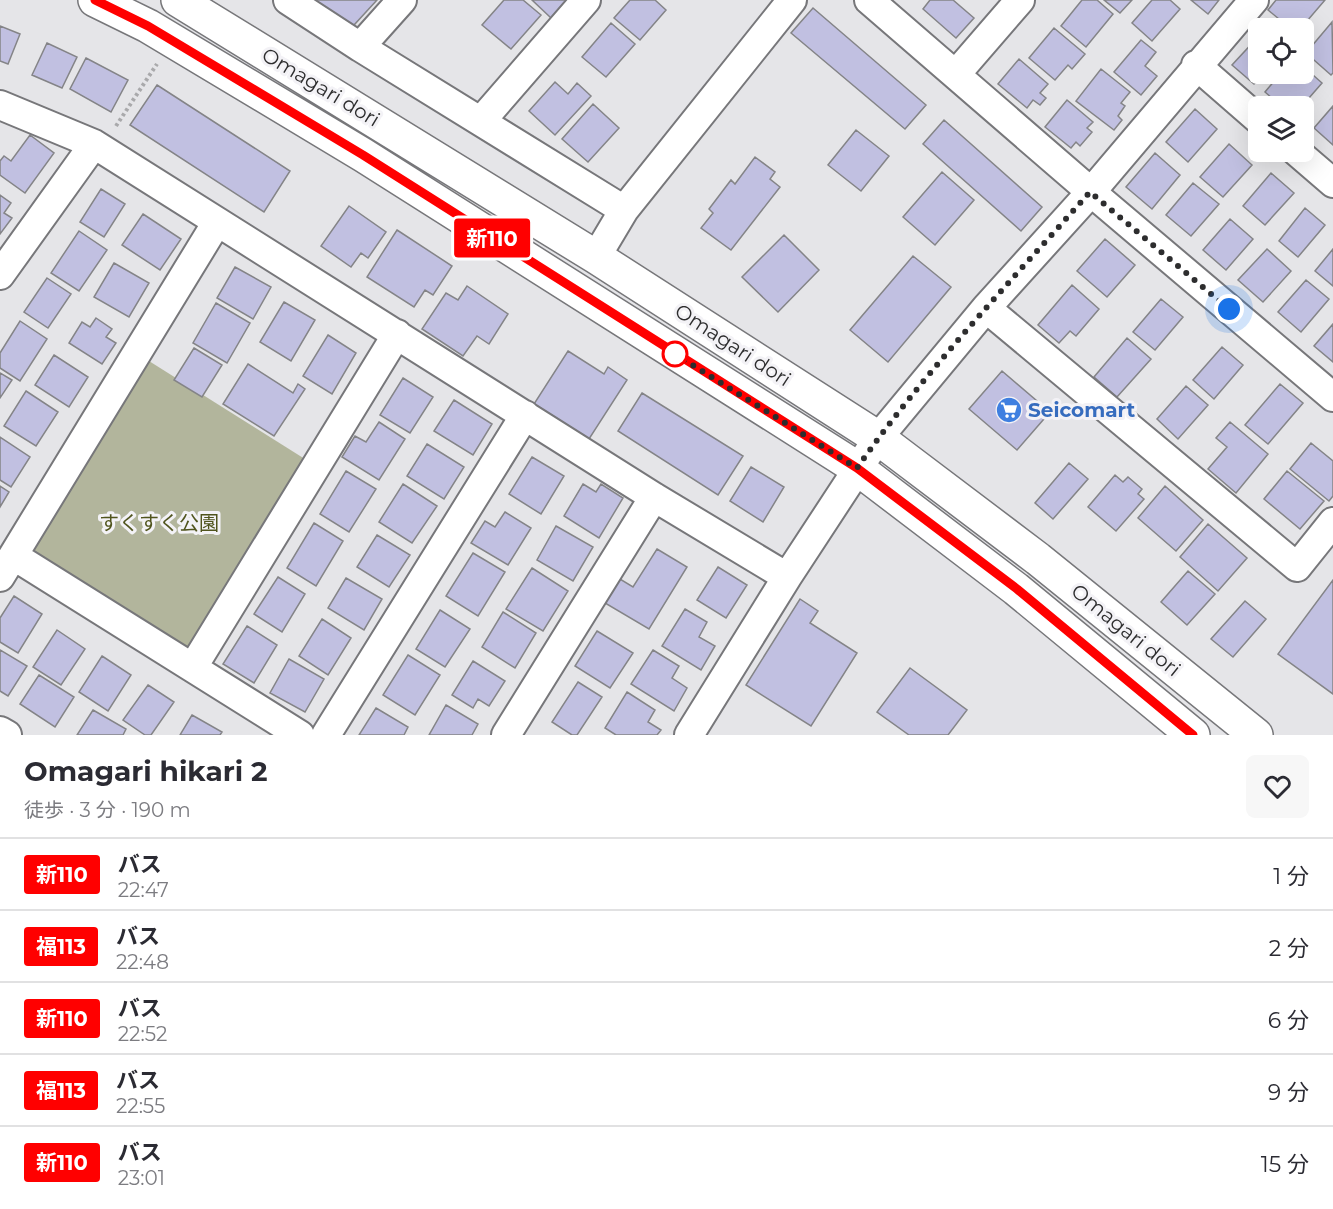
<!DOCTYPE html>
<html lang="ja">
<head>
<meta charset="utf-8">
<style>
  body { margin:0; font-family:Montserrat,"Noto Sans JP",sans-serif; background:#f7f7f7; color:#2b2b33; height:100vh; display:flex; flex-direction:column; font-size:22px; white-space:nowrap }
  * { box-sizing:border-box; margin:0 }
  p { font-size:20px; color:#7c7c81 }
  .icon { flex:none; width:33px; height:33px; fill:none; stroke:currentColor; stroke-width:2; stroke-linecap:round; stroke-linejoin:round }
  .map { position:relative; height:735px; overflow:hidden }
  .sheet { display:flex; flex-direction:column; background:#fff; flex:1 }
  .sheet>* { flex:none }
  .badge { padding:0 12px; border-radius:4px; font-size:21px; line-height:39px }
  .fabs { position:absolute; left:1248px; top:18px; display:grid; gap:12px }
  .fabs a { display:grid; place-items:center; width:66px; height:66px; border-radius:9px; background:#fff; box-shadow:0 6px 24px #0002; font-size:30px }
  .you { position:absolute; width:30px; height:30px; margin:-15px; border:4px solid #fff; border-radius:50%; background:#1a73e8; box-shadow:0 0 0 9px #1a73e833 }
  .map>.badge { position:absolute; translate:-50% -50%; box-shadow:0 0 0 3px #fff }
  .round { display:grid; place-items:center; flex:none; width:63px; height:63px; border-radius:9px; background:#f7f7f7 }
  .overview { display:flex; align-items:center; justify-content:space-between; height:102px; padding:0 24px }
  h1 { font-size:28px; font-weight:700; line-height:45px }
  ul { padding:0; list-style:none }
  li { display:flex; align-items:center; gap:18px; height:72px; padding:0 24px; border-top:2px solid #e1e1e2 }
  li div { flex:1 }
  li b { display:block; font-size:22px }
  li em { font-style:normal }
  li .badge { min-width:66px; font-weight:700; text-align:center }
  .map>svg:first-child { display:block }
  .green { fill:#b2b59c }
  .building { fill:#c1c0e1; stroke:#848487; stroke-width:1.5 }
  .lines { fill:none; stroke-linecap:round; stroke-linejoin:round }
  .street-casing { stroke:#77777a; stroke-width:32 }
  .secondary-casing { stroke:#77777a; stroke-width:36 }
  .path { stroke:#a9a9ab; stroke-width:4; stroke-dasharray:3 3; stroke-linecap:butt }
  .street { stroke:#fff; stroke-width:28 }
  .secondary { stroke:#fff; stroke-width:33 }
  .line-casing { stroke:#fff; stroke-width:14 }
  .line { stroke:#f00; stroke-width:9 }
  .walk { stroke:#2d2d2e; stroke-width:6; stroke-dasharray:0 10.8 }
  .stop-dot { fill:#fff; stroke:#f00; stroke-width:3 }
  .labels { text-anchor:middle; stroke-width:6; stroke-linejoin:round; paint-order:stroke }
  .street-label { font-size:20px; fill:#2d2d2e; stroke:#f3f2f6 }
  .shop-label { font-size:20px; font-weight:bold; fill:#366cbe; stroke:#f3f2f6; text-anchor:start }
  .park-label { font-size:20px; fill:#50541d; stroke:#f3f2f6 }
</style>
</head>
<body>
<div class="map">
<svg width="1333" height="735" viewBox="0 0 1333 735">
  <rect width="100%" height="100%" fill="#e5e5e8"/>
  <!-- green -->
  <path class="green" d="M 141,356 L 316,466 L 193,667 L 14,556 Z"/>
  <!-- building -->
  <path class="building" d="M 309,0 L 377,0 L 354,25 L 345,28 Z
    M 504,0 L 523,0 L 541,15 L 511,49 L 482,25 Z
    M 532,0 L 567,0 L 551,18 Z
    M 630,0 L 655,0 L 666,10 L 640,40 L 614,18 Z
    M 930,0 L 953,0 L 974,18 L 956,38 L 923,9 Z
    M 1082,0 L 1097,0 L 1113,14 L 1086,47 L 1061,26 Z
    M 1104,0 L 1132,0 L 1120,13 Z
    M 1152,0 L 1170,0 L 1180,9 L 1152,41 L 1132,23 Z
    M 1191,0 L 1219,0 L 1208,14 Z
    M 1276,0 L 1325,0 L 1301,28 L 1290,28 L 1268,10 Z
    M 813,8 L 926,105 L 905,129 L 791,33 Z
    M 1332,22 L 1333,73 L 1331,75 L 1306,53 Z
    M 611,23 L 635,44 L 606,77 L 582,57 Z
    M 0,26 L 20,34 L 8,64 L 0,61 Z
    M 1054,28 L 1085,54 L 1072,69 L 1068,65 L 1055,80 L 1029,58 Z
    M 1258,37 L 1258,74 L 1263,74 L 1254,84 L 1232,65 Z
    M 1141,40 L 1156,52 L 1145,66 L 1157,76 L 1141,95 L 1114,72 Z
    M 47,43 L 77,57 L 62,88 L 32,75 Z
    M 86,58 L 128,80 L 111,112 L 70,89 Z
    M 1019,59 L 1048,84 L 1040,93 L 1046,98 L 1040,105 L 1033,100 L 1027,108 L 998,84 Z
    M 1304,67 L 1322,83 L 1302,106 L 1281,106 L 1265,92 L 1280,74 L 1304,74 Z
    M 1101,69 L 1130,92 L 1121,103 L 1125,106 L 1118,116 L 1122,120 L 1114,130 L 1076,101 Z
    M 555,82 L 568,94 L 577,83 L 591,96 L 555,135 L 529,111 Z
    M 157,85 L 290,171 L 264,212 L 130,125 Z
    M 1067,100 L 1093,122 L 1087,128 L 1092,132 L 1080,146 L 1076,142 L 1071,148 L 1045,127 Z
    M 593,104 L 619,128 L 588,162 L 562,139 Z
    M 1333,106 L 1333,145 L 1314,128 Z
    M 1195,109 L 1217,129 L 1188,162 L 1166,142 Z
    M 944,120 L 1042,207 L 1021,231 L 923,144 Z
    M 856,130 L 889,156 L 861,191 L 828,165 Z
    M 30,135 L 54,153 L 25,193 L 0,175 L 0,161 L 4,156 L 11,161 Z
    M 1229,144 L 1252,165 L 1223,197 L 1200,177 Z
    M 1155,153 L 1180,175 L 1152,209 L 1126,187 Z
    M 755,157 L 775,172 L 770,179 L 780,187 L 731,250 L 701,228 L 713,213 L 709,209 L 731,180 L 735,184 Z
    M 942,172 L 974,200 L 935,245 L 903,217 Z
    M 1271,173 L 1294,193 L 1265,225 L 1243,206 Z
    M 1193,183 L 1219,204 L 1191,236 L 1166,215 Z
    M 101,189 L 125,204 L 104,237 L 80,222 Z
    M 0,195 L 11,203 L 4,213 L 12,218 L 0,234 Z
    M 349,206 L 386,232 L 368,258 L 361,253 L 351,267 L 321,246 Z
    M 1305,208 L 1325,225 L 1298,257 L 1279,241 Z
    M 143,214 L 181,239 L 160,270 L 122,245 Z
    M 1230,219 L 1253,239 L 1226,270 L 1203,250 Z
    M 397,230 L 452,266 L 433,295 L 425,290 L 414,307 L 367,277 Z
    M 79,231 L 107,250 L 79,291 L 51,273 Z
    M 784,235 L 819,270 L 778,312 L 742,277 Z
    M 1105,239 L 1135,265 L 1107,297 L 1077,271 Z
    M 1267,249 L 1291,271 L 1263,302 L 1238,280 Z
    M 1333,249 L 1333,286 L 1315,271 Z
    M 913,256 L 951,287 L 888,362 L 850,330 Z
    M 114,263 L 149,283 L 129,317 L 94,297 Z
    M 235,267 L 271,287 L 253,319 L 217,298 Z
    M 47,278 L 71,294 L 48,328 L 24,312 Z
    M 1306,280 L 1329,299 L 1301,332 L 1278,312 Z
    M 1072,285 L 1099,309 L 1076,336 L 1070,331 L 1059,343 L 1038,325 Z
    M 467,286 L 508,314 L 489,344 L 477,336 L 463,356 L 422,329 L 446,293 L 458,300 Z
    M 1161,299 L 1183,317 L 1155,350 L 1133,332 Z
    M 284,302 L 315,320 L 291,361 L 260,342 Z
    M 216,303 L 250,323 L 227,363 L 193,343 Z
    M 96,318 L 112,329 L 106,337 L 116,343 L 102,364 L 69,343 L 82,322 L 90,327 Z
    M 20,321 L 47,339 L 20,381 L 0,368 L 0,353 Z
    M 1333,324 L 1333,362 L 1314,346 Z
    M 328,335 L 356,353 L 332,394 L 303,376 Z
    M 1127,338 L 1151,359 L 1117,397 L 1094,377 Z
    M 1222,347 L 1243,365 L 1214,399 L 1193,380 Z
    M 194,348 L 222,365 L 202,397 L 174,380 Z
    M 568,351 L 604,374 L 608,367 L 627,380 L 589,439 L 534,404 Z
    M 54,355 L 88,377 L 69,407 L 35,385 Z
    M 248,364 L 293,393 L 298,384 L 305,389 L 274,436 L 223,404 Z
    M 1002,371 L 1050,412 L 1017,450 L 969,409 Z
    M 0,373 L 12,380 L 0,398 Z
    M 403,378 L 433,397 L 410,433 L 380,415 Z
    M 1280,384 L 1303,403 L 1268,444 L 1245,425 Z
    M 1186,386 L 1208,405 L 1178,439 L 1157,419 Z
    M 26,391 L 58,412 L 36,446 L 4,426 Z
    M 642,393 L 743,456 L 718,495 L 618,431 Z
    M 454,400 L 492,424 L 473,455 L 434,431 Z
    M 379,422 L 405,439 L 379,480 L 342,457 L 355,436 L 366,442 Z
    M 1230,422 L 1268,454 L 1236,493 L 1208,469 L 1227,447 L 1216,438 Z
    M 0,437 L 30,457 L 11,487 L 0,480 Z
    M 1311,443 L 1333,461 L 1333,496 L 1329,501 L 1290,469 Z
    M 427,444 L 464,467 L 444,499 L 407,476 Z
    M 532,457 L 564,476 L 541,514 L 509,494 Z
    M 1069,463 L 1088,479 L 1053,519 L 1035,503 Z
    M 751,467 L 784,487 L 763,522 L 730,501 Z
    M 346,471 L 376,489 L 349,532 L 320,514 Z
    M 1287,471 L 1324,501 L 1300,529 L 1264,499 Z
    M 1115,475 L 1123,482 L 1128,477 L 1142,489 L 1138,494 L 1144,499 L 1116,531 L 1088,507 Z
    M 403,484 L 437,506 L 412,543 L 379,522 Z
    M 583,484 L 596,492 L 601,484 L 623,498 L 599,538 L 564,516 Z
    M 0,486 L 9,492 L 0,507 Z
    M 1165,486 L 1203,520 L 1176,551 L 1138,518 Z
    M 505,512 L 531,528 L 508,565 L 471,543 L 485,521 L 495,527 Z
    M 314,523 L 343,541 L 316,586 L 287,568 Z
    M 1208,524 L 1247,558 L 1218,591 L 1180,557 Z
    M 556,526 L 593,547 L 573,581 L 537,560 Z
    M 377,535 L 410,555 L 389,587 L 357,567 Z
    M 657,549 L 687,567 L 649,629 L 605,603 L 620,579 L 633,587 Z
    M 473,553 L 505,572 L 478,616 L 446,596 Z
    M 718,567 L 747,585 L 726,618 L 697,600 Z
    M 532,568 L 568,591 L 543,631 L 506,609 Z
    M 1188,571 L 1215,594 L 1187,625 L 1161,602 Z
    M 278,577 L 305,594 L 282,632 L 254,614 Z
    M 346,578 L 382,599 L 364,630 L 328,608 Z
    M 1333,580 L 1333,694 L 1278,654 Z
    M 14,596 L 42,614 L 18,653 L 0,642 L 0,618 Z
    M 800,599 L 818,611 L 810,623 L 857,653 L 811,726 L 746,685 Z
    M 1245,601 L 1266,619 L 1233,657 L 1211,639 Z
    M 685,609 L 707,622 L 699,637 L 715,646 L 701,670 L 662,646 Z
    M 440,610 L 470,629 L 445,667 L 416,649 Z
    M 503,612 L 536,633 L 515,668 L 482,647 Z
    M 322,619 L 351,638 L 328,675 L 299,656 Z
    M 247,626 L 277,645 L 254,683 L 223,664 Z
    M 57,630 L 85,649 L 61,685 L 33,667 Z
    M 597,631 L 633,653 L 610,688 L 575,666 Z
    M 0,650 L 27,666 L 8,696 L 0,691 Z
    M 653,650 L 679,666 L 672,678 L 687,688 L 674,711 L 631,684 Z
    M 408,655 L 440,675 L 415,715 L 383,695 Z
    M 102,656 L 131,675 L 108,711 L 79,692 Z
    M 289,659 L 324,679 L 305,712 L 270,693 Z
    M 473,661 L 505,681 L 489,706 L 478,699 L 473,708 L 452,695 Z
    M 910,668 L 967,710 L 948,735 L 909,735 L 877,712 Z
    M 39,675 L 74,697 L 55,727 L 20,704 Z
    M 578,682 L 602,697 L 577,735 L 572,735 L 552,722 Z
    M 148,685 L 174,702 L 151,735 L 145,735 L 123,720 Z
    M 627,692 L 655,710 L 648,722 L 661,730 L 657,735 L 616,735 L 605,728 Z
    M 446,705 L 478,724 L 472,735 L 429,735 Z
    M 376,708 L 408,727 L 404,735 L 359,735 Z
    M 93,710 L 126,729 L 123,735 L 77,735 Z
    M 192,715 L 222,732 L 220,735 L 180,735 Z"/>
  <g class="lines">
    <!-- street casing -->
    <g class="street-casing">
      <path id="street" d="M 288,0 L 360,47 L 624,210
        M 869,0 L 1091,192 L 1333,397
        M 360,47 L 402,0
        M 1196,65 L 1258,119
        M 956,74 L 1020,0
        M 0,105 L 94,144 L 654,497 L 787,577
        M 481,121 L 586,0
        M 1297,152 L 1333,183
        M 596,257 L 624,210 L 792,0
        M 0,275 L 94,144
        M 986,308 L 1297,567 L 1333,522
        M 14,556 L 300,735
        M 0,577 L 217,222
        M 193,667 L 397,334
        M 0,731 L 7,735
        M 326,735 L 525,415
        M 506,735 L 654,497
        M 689,735 L 787,577 L 878,438 L 986,308 L 1091,192 L 1254,0"/>
    </g>
    <!-- secondary casing -->
    <g class="secondary-casing">
      <path id="secondary" d="M 95,0 L 148,26 L 363,155 L 857,468 L 1016,589 L 1193,735
        M 178,0 L 596,257 L 878,438 L 1038,559 L 1256,735"/>
    </g>
    <!-- path -->
    <path class="path" d="M 116,126 L 157,64"/>
    <!-- street -->
    <use href="#street" class="street"/>
    <!-- secondary -->
    <use href="#secondary" class="secondary"/>
  </g>
  <g class="lines">
    <!-- line casing -->
    <g class="line-casing">
      <path id="line" d="M 95,0 L 148,26 L 363,155 L 857,468 L 1017,589 L 1193,735"/>
    </g>
    <!-- line -->
    <use href="#line" class="line"/>
    <!-- walk -->
    <path class="walk" d="M 675,354 L 857,468 C 925,371 1011,281 1090,192 L 1229,309"/>
  </g>
  <!-- icons -->
  <defs>
    <g id="supermarket-disc" transform="scale(1.35)"><circle r="9.5" fill="#3f7fe0" stroke="#f3f2f6"/><path d="M-6-5.5h2.5l.6 2H6L4.5 2H-2.5L-4.4-4H-6ZM-1.5 3.2a1.3 1.3 0 1 0 .1 0ZM3 3.2a1.3 1.3 0 1 0 .1 0Z" fill="#fff"/></g>
  </defs>
  <g fill-rule="evenodd">
    <use href="#supermarket-disc" x="1009" y="410"/>
  </g>
  <!-- markers -->
  <circle class="stop-dot" cx="675" cy="354" r="12"/>
  <g class="labels">
    <!-- street labels -->
    <g class="street-label">
      <text transform="translate(321 87) rotate(31)" y="7">Omagari dori</text>
      <text transform="translate(733 345) rotate(33)" y="7">Omagari dori</text>
      <text transform="translate(1126 630) rotate(39)" y="7">Omagari dori</text>
    </g>
    <!-- shop labels -->
    <g class="shop-label">
      <text x="1028" y="417">Seicomart</text>
    </g>
    <!-- park labels -->
    <g class="park-label">
      <text x="159" y="530">すくすく公園</text>
    </g>
  </g>
</svg>
<div class="fabs">
<a><svg class="icon" aria-label="locate" viewBox="0 0 24 24"><circle cx="12" cy="12" r="6"/><path d="M12 2v4M12 18v4M2 12h4M18 12h4"/></svg></a>
<a><svg class="icon" aria-label="layers" viewBox="0 0 24 24"><path d="M12 4l9 5-9 5-9-5zM3 14l9 5 9-5"/></svg></a>
</div>
<div class="you" style="left:1229px;top:309px"></div>
<b class="badge" style="left:492px;top:238px;background:#f00;color:#fff">新110</b>
</div>
<section class="sheet">
<div class="overview"><div><h1>Omagari hikari 2</h1><p>徒歩 · 3 分 · 190 m</p></div><a class="round"><svg class="icon" aria-label="heart" viewBox="0 0 24 24"><path d="M12 20l-8-8c-3-5 5-10 8-4 3-6 11-1 8 4z"/></svg></a></div>
<ul>
<li><span class="badge" style="background:#f00;color:#fff">新110</span><div><b>バス</b><p>22:47</p></div><em>1 分</em></li>
<li><span class="badge" style="background:#f00;color:#fff">福113</span><div><b>バス</b><p>22:48</p></div><em>2 分</em></li>
<li><span class="badge" style="background:#f00;color:#fff">新110</span><div><b>バス</b><p>22:52</p></div><em>6 分</em></li>
<li><span class="badge" style="background:#f00;color:#fff">福113</span><div><b>バス</b><p>22:55</p></div><em>9 分</em></li>
<li><span class="badge" style="background:#f00;color:#fff">新110</span><div><b>バス</b><p>23:01</p></div><em>15 分</em></li>
</ul>
</section>
</body>
</html>
